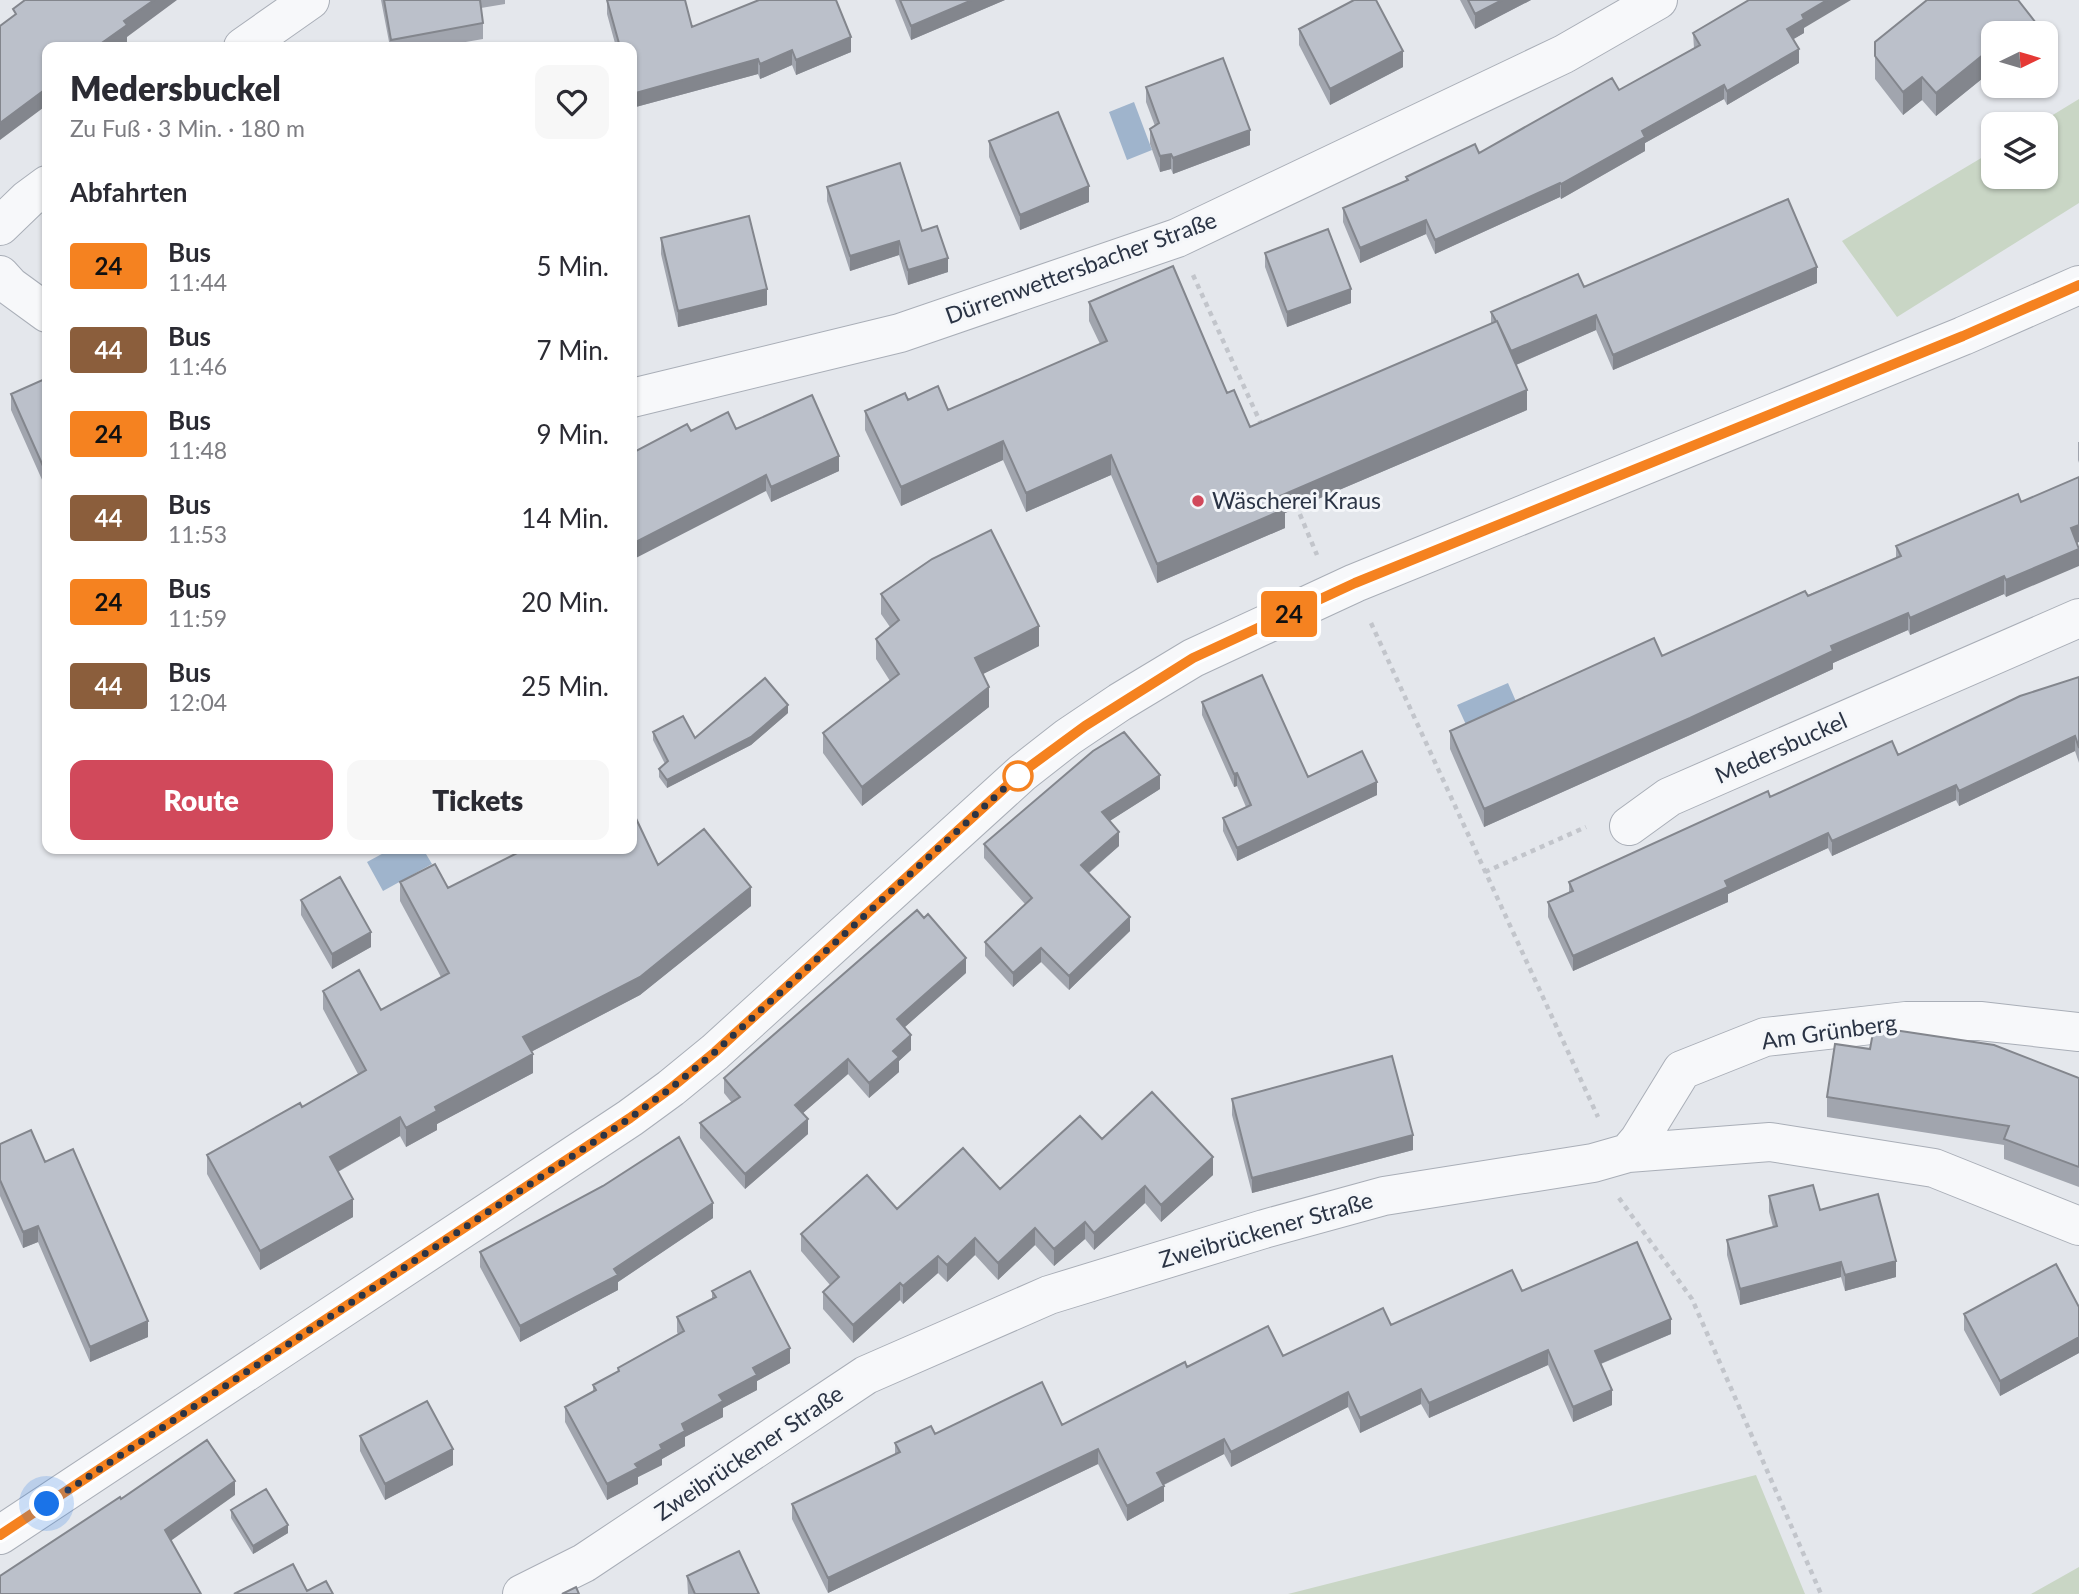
<!DOCTYPE html>
<html lang="de">
<head>
<meta charset="utf-8">
<style>
  body { margin:0; font-family:Lato,sans-serif; background:#f7f7f7; color:#2b2b33; height:100vh; display:flex; flex-direction:column; font-size:26px; white-space:nowrap }
  * { box-sizing:border-box; margin:0 }
  p { font-size:23px; color:#7c7c81 }
  .icon { flex:none; width:38px; height:38px; fill:none; stroke:currentColor; stroke-width:2; stroke-linecap:round; stroke-linejoin:round }
  .map { position:relative; flex:1; overflow:hidden }
  .panel { position:absolute; left:42px; top:42px; width:595px; height:812px; display:flex; flex-direction:column; background:#fff; border-radius:14px; box-shadow:0 2px 5px #0004 }
  .panel>* { flex:none }
  .badge { padding:0 14px; border-radius:5px; font-size:24px; line-height:46px }
  .needle { width:46px; rotate:85deg }
  .tools { position:absolute; left:1981px; top:21px; display:grid; gap:14px }
  .tools a { display:grid; place-items:center; width:77px; height:77px; border-radius:14px; background:#fff; box-shadow:0 2px 5px #0004; font-size:35px }
  .you { position:absolute; width:35px; height:35px; margin:-18px; border:5px solid #fff; border-radius:50%; background:#1a73e8; box-shadow:0 0 0 10px #1a73e833 }
  .map>.badge { position:absolute; translate:-50% -50%; box-shadow:0 0 0 4px #fff }
  h2 { padding:0 28px; font-size:26px; line-height:63px }
  .round { display:grid; place-items:center; flex:none; width:74px; height:74px; border-radius:14px; background:#f7f7f7 }
  .headline { display:flex; align-items:center; justify-content:space-between; height:119px; padding:0 28px }
  h1 { font-size:33px; font-weight:800; line-height:52px }
  .primary-button { display:flex; gap:14px; margin-top:auto; padding:14px 28px }
  .primary-button a { flex:1; height:80px; border-radius:14px; background:#d1495b; color:#fff; font-size:28px; font-weight:800; line-height:80px; text-align:center }
  .primary-button a+a { background:#f7f7f7; color:#2b2b33 }
  ul { padding:0; list-style:none }
  li { display:flex; align-items:center; gap:21px; height:84px; padding:0 28px }
  li div { flex:1 }
  li b { display:block; font-size:26px }
  li em { font-style:normal }
  li .badge { min-width:77px; font-weight:700; text-align:center }
  .map>svg:first-child { display:block }
  .green { fill:#c9d6c5 }
  .water { fill:#9fb4cc }
  .lines { fill:none; stroke-linecap:round; stroke-linejoin:round }
  .minor-casing { stroke:#a9aeb7; stroke-width:40 }
  .tertiary-casing { stroke:#a9aeb7; stroke-width:40 }
  .path { stroke:#c2c5cb; stroke-width:4.5; stroke-dasharray:5 5; stroke-linecap:butt }
  .minor { stroke:#f7f8fa; stroke-width:38 }
  .tertiary { stroke:#f7f8fa; stroke-width:38 }
  .wall { fill:#a1a5ae }
  .shaded-wall { fill:#83868d }
  .building { fill:#bbc0ca; stroke:#83868d; stroke-width:2 }
  .line-casing { stroke:#fff; stroke-width:16 }
  .line { stroke:#f58220; stroke-width:10 }
  .walk { stroke:#2b3445; stroke-width:7; stroke-dasharray:0 12.6 }
  .poi-dot { fill:#d1495b; stroke:#f4f6f9; stroke-width:2.5 }
  .stop-dot { fill:#fff; stroke:#f58220; stroke-width:3.5 }
  .labels { text-anchor:middle; stroke-width:6; stroke-linejoin:round; paint-order:stroke }
  .street-label { font-size:23px; fill:#2b3445; stroke:#f4f6f9 }
  .poi-label { font-size:23px; fill:#2b3445; stroke:#f4f6f9; text-anchor:start }
</style>
</head>
<body>
<div class="map">
<svg width="2079" height="1594" viewBox="0 0 2079 1594">
  <rect width="100%" height="100%" fill="#e4e7ec"/>
  <!-- green -->
  <path class="green" d="M 2079,99 L 2079,203 L 1897,317 L 1842,241 L 1993,151 L 1993,177 L 2046,177 L 2046,124 L 2038,124 Z
    M 1756,1475 L 1805,1594 L 1288,1594 Z
    M 2079,1567 L 2079,1594 L 2031,1594 Z"/>
  <!-- water -->
  <path class="water" d="M 1134,102 L 1152,150 L 1127,160 L 1109,112 Z
    M 1508,683 L 1518,706 L 1468,729 L 1457,705 Z
    M 391,849 L 423,849 L 432,864 L 383,891 L 367,862 Z"/>
  <g class="lines">
    <!-- minor casing -->
    <g class="minor-casing">
      <path id="minor" d="M 243,47 L 310,0
        M 0,226 L 28,199 L 47,185
        M 0,275 L 10,286 L 47,313
        M 632,398 L 900,333 L 1177,238 L 1564,54 L 1658,0
        M 1629,826 L 1669,797 L 2079,618
        M 1628,1153 L 1639,1140 L 1682,1070 L 1765,1037 L 1906,1021 L 1980,1021 L 2079,1032
        M 522,1594 L 584,1563 L 866,1375 L 1049,1295 L 1264,1229 L 1384,1196 L 1593,1163 L 1628,1153 L 1770,1142 L 1934,1168 L 2079,1226"/>
    </g>
    <!-- tertiary casing -->
    <g class="tertiary-casing">
      <path id="tertiary" d="M 0,1535 L 630,1118 L 671,1088 L 715,1052 L 1022,773 L 1068,737 L 1120,702 L 1193,658 L 1355,583 L 1963,336 L 2079,285"/>
    </g>
    <!-- path -->
    <path class="path" d="M 1193,275 L 1262,426
      M 1296,505 L 1317,555
      M 1371,623 L 1598,1117
      M 1485,872 L 1586,827
      M 1619,1198 L 1692,1299 L 1821,1594"/>
    <!-- minor -->
    <use href="#minor" class="minor"/>
    <!-- tertiary -->
    <use href="#tertiary" class="tertiary"/>
  </g>
  <!-- wall -->
  <path class="wall" d="M 381,0 L 505,0 L 505,4 L 481,8 L 483,23 L 483,39 L 437,47 L 390,47 Z
    M 607,0 L 692,27 L 851,52 L 796,75 L 792,65 L 760,79 L 758,74 L 632,108 L 632,47 L 616,47 L 607,14 Z
    M 895,0 L 1005,0 L 911,40 Z
    M 1460,0 L 1531,0 L 1475,29 Z
    M 1804,28 L 1804,33 L 1793,39 L 1799,63 L 1727,105 L 1724,99 L 1645,143 L 1645,151 L 1561,199 L 1560,197 L 1435,254 L 1426,234 L 1360,263 L 1343,222 L 1343,208 L 1406,181 L 1406,177 L 1479,153 L 1619,90 L 1694,48 L 1693,33 Z
    M 1299,29 L 1403,67 L 1330,105 L 1299,45 Z
    M 2036,33 L 1989,85 L 1983,78 L 1936,116 L 1922,100 L 1903,115 L 1875,79 L 1875,42 Z
    M 1146,87 L 1250,145 L 1173,174 L 1171,169 L 1160,172 L 1150,144 L 1150,129 L 1155,126 L 1146,102 Z
    M 989,141 L 1089,202 L 1020,230 L 989,157 Z
    M 827,187 L 922,231 L 948,272 L 908,285 L 899,255 L 850,271 L 827,201 Z
    M 661,238 L 767,305 L 678,327 L 661,254 Z
    M 1265,253 L 1351,303 L 1287,327 L 1265,267 Z
    M 1817,283 L 1613,370 L 1596,330 L 1516,365 L 1527,410 L 1285,513 L 1285,528 L 1157,583 L 1111,475 L 1026,512 L 1003,460 L 901,506 L 865,430 L 865,411 L 908,400 L 948,410 L 1100,344 L 1089,321 L 1089,302 L 1227,393 L 1250,427 L 1491,324 L 1491,312 L 1584,287 Z
    M 47,378 L 47,491 L 11,410 L 11,394 Z
    M 736,429 L 839,471 L 771,502 L 766,491 L 691,431 Z
    M 2078,442 L 2079,442 L 2079,463 L 2078,460 Z
    M 2021,502 L 2077,543 L 2006,597 L 2004,594 L 1910,635 L 1908,630 L 1833,663 L 1833,669 L 1690,735 L 1484,827 L 1450,749 L 1450,731 L 1662,656 L 1896,558 L 1896,546 Z
    M 881,594 L 1039,646 L 983,674 L 989,707 L 862,806 L 823,753 L 823,733 L 890,681 L 876,659 L 876,639 L 890,627 L 881,614 Z
    M 2079,677 L 2079,763 L 2075,751 L 1959,806 L 1956,800 L 1832,856 L 1828,848 L 1728,894 L 1728,902 L 1573,971 L 1548,917 L 1548,902 L 1569,893 L 1569,882 L 1770,797 L 1898,755 Z
    M 1202,702 L 1308,777 L 1377,795 L 1237,861 L 1223,831 L 1223,818 L 1246,807 L 1237,786 L 1234,787 L 1202,715 Z
    M 788,713 L 751,745 L 667,788 L 659,777 L 659,769 L 665,764 L 653,740 L 653,732 L 695,738 Z
    M 1160,789 L 1109,821 L 1119,846 L 1089,873 L 1130,931 L 1069,990 L 1041,962 L 1013,987 L 985,956 L 985,942 L 1025,904 L 984,858 L 984,844 Z
    M 658,865 L 751,906 L 640,995 L 531,1052 L 533,1073 L 437,1124 L 437,1130 L 406,1147 L 400,1136 L 338,1172 L 353,1217 L 260,1270 L 207,1174 L 207,1155 L 302,1107 L 358,1074 L 323,1009 L 323,991 L 381,1010 L 441,977 L 400,901 L 400,882 L 448,888 Z
    M 301,900 L 371,947 L 332,969 L 301,915 Z
    M 966,973 L 905,1027 L 911,1050 L 899,1061 L 899,1072 L 869,1098 L 848,1074 L 803,1113 L 808,1134 L 745,1189 L 700,1138 L 700,1123 L 732,1103 L 724,1093 L 724,1078 Z
    M 2079,1078 L 2079,1187 L 2004,1159 L 2004,1145 L 1827,1117 L 1827,1097 Z
    M 1232,1099 L 1413,1150 L 1252,1193 L 1232,1115 Z
    M 1102,1139 L 1213,1175 L 1161,1222 L 1145,1203 L 1094,1250 L 1085,1239 L 1054,1266 L 1035,1245 L 998,1280 L 975,1255 L 947,1282 L 938,1273 L 903,1304 L 900,1300 L 853,1343 L 823,1309 L 823,1292 L 830,1285 L 801,1251 L 801,1234 L 897,1209 L 1000,1189 Z
    M 0,1144 L 45,1162 L 148,1337 L 90,1362 L 38,1242 L 23,1248 L 0,1196 Z
    M 603,1186 L 713,1218 L 618,1282 L 618,1290 L 520,1342 L 480,1267 L 480,1252 Z
    M 1769,1196 L 1820,1210 L 1896,1277 L 1845,1291 L 1841,1277 L 1740,1305 L 1727,1255 L 1727,1240 L 1773,1227 L 1769,1212 Z
    M 712,1291 L 790,1363 L 757,1381 L 757,1390 L 723,1408 L 723,1417 L 685,1437 L 685,1446 L 662,1459 L 662,1465 L 638,1477 L 638,1484 L 607,1500 L 565,1422 L 565,1407 L 593,1392 L 593,1385 L 618,1372 L 618,1368 L 678,1334 L 677,1332 L 677,1317 L 712,1299 Z
    M 1522,1291 L 1671,1334 L 1601,1364 L 1612,1405 L 1573,1422 L 1548,1365 L 1429,1418 L 1421,1404 L 1360,1433 L 1348,1407 L 1231,1467 L 1224,1454 L 1164,1485 L 1164,1501 L 1127,1521 L 1098,1464 L 828,1593 L 792,1519 L 792,1504 L 895,1454 L 895,1443 L 935,1434 L 1062,1425 L 1187,1367 L 1283,1356 L 1391,1325 Z
    M 2079,1307 L 2079,1353 L 2000,1396 L 1964,1330 L 1964,1314 Z
    M 360,1436 L 453,1465 L 385,1500 L 360,1451 Z
    M 231,1510 L 288,1533 L 253,1554 L 231,1518 Z
    M 687,1576 L 759,1594 L 688,1594 Z"/>
  <!-- shaded-wall -->
  <path class="shaded-wall" d="M 154,0 L 177,0 L 127,37 L 127,42 L 120,47 L 96,47 L 124,21 Z
    M 972,0 L 1005,0 L 911,40 L 911,26 Z
    M 1502,0 L 1531,0 L 1475,29 L 1475,14 Z
    M 1827,0 L 1851,0 L 1804,28 L 1804,33 L 1787,43 L 1787,29 L 1802,15 Z
    M 2036,23 L 2036,33 L 2024,33 Z
    M 851,37 L 851,52 L 796,75 L 796,60 Z
    M 1799,49 L 1799,63 L 1727,105 L 1727,91 Z
    M 792,50 L 792,65 L 760,79 L 760,64 Z
    M 1403,51 L 1403,67 L 1330,105 L 1330,89 Z
    M 1983,55 L 1983,78 L 1936,116 L 1936,93 Z
    M 1993,58 L 1993,81 L 1989,85 L 1989,62 Z
    M 758,59 L 758,74 L 632,108 L 632,94 Z
    M 1922,77 L 1922,100 L 1903,115 L 1903,92 Z
    M 1724,85 L 1724,99 L 1645,143 L 1645,151 L 1561,199 L 1561,184 L 1642,131 Z
    M 47,88 L 47,105 L 0,140 L 0,123 Z
    M 1250,130 L 1250,145 L 1173,174 L 1173,158 Z
    M 1171,154 L 1171,169 L 1160,172 L 1160,156 Z
    M 1560,183 L 1560,197 L 1435,254 L 1435,240 Z
    M 1089,186 L 1089,202 L 1020,230 L 1020,215 Z
    M 1426,220 L 1426,234 L 1360,263 L 1360,248 Z
    M 899,241 L 899,255 L 850,271 L 850,256 Z
    M 948,258 L 948,272 L 908,285 L 908,270 Z
    M 1817,267 L 1817,283 L 1613,370 L 1613,355 Z
    M 767,289 L 767,305 L 678,327 L 678,311 Z
    M 1351,289 L 1351,303 L 1287,327 L 1287,312 Z
    M 1596,315 L 1596,330 L 1511,367 L 1511,351 Z
    M 1527,390 L 1527,410 L 1285,513 L 1285,528 L 1157,583 L 1157,564 L 1280,496 Z
    M 1003,441 L 1003,460 L 901,506 L 901,487 Z
    M 1111,455 L 1111,475 L 1026,512 L 1026,493 Z
    M 839,456 L 839,471 L 771,502 L 771,487 Z
    M 766,475 L 766,491 L 632,560 L 632,544 Z
    M 2079,525 L 2079,542 L 2071,546 L 2071,528 Z
    M 2079,549 L 2079,566 L 2006,597 L 2006,580 Z
    M 2004,576 L 2004,594 L 1910,635 L 1910,618 Z
    M 1908,613 L 1908,630 L 1833,663 L 1833,669 L 1690,735 L 1484,827 L 1484,809 L 1831,646 Z
    M 1039,626 L 1039,646 L 975,678 L 975,658 Z
    M 989,687 L 989,707 L 862,806 L 862,787 Z
    M 788,705 L 788,713 L 751,745 L 667,788 L 667,780 Z
    M 2075,736 L 2075,751 L 1959,806 L 1959,791 Z
    M 1237,773 L 1237,786 L 1234,787 L 1234,774 Z
    M 1160,775 L 1160,789 L 1102,826 L 1102,812 Z
    M 1377,782 L 1377,795 L 1237,861 L 1237,848 Z
    M 1956,785 L 1956,800 L 1832,856 L 1832,841 Z
    M 1119,832 L 1119,846 L 1081,879 L 1081,865 Z
    M 1828,833 L 1828,848 L 1728,894 L 1728,902 L 1573,971 L 1573,956 L 1725,881 Z
    M 751,887 L 751,906 L 640,995 L 523,1056 L 523,1037 Z
    M 1130,917 L 1130,931 L 1069,990 L 1069,976 Z
    M 371,932 L 371,947 L 332,969 L 332,954 Z
    M 1041,948 L 1041,962 L 1013,987 L 1013,973 Z
    M 966,958 L 966,973 L 897,1034 L 897,1019 Z
    M 911,1035 L 911,1050 L 899,1061 L 899,1072 L 869,1098 L 869,1083 L 893,1051 Z
    M 533,1054 L 533,1073 L 437,1124 L 437,1130 L 406,1147 L 406,1128 L 435,1107 Z
    M 848,1059 L 848,1074 L 795,1120 L 795,1105 Z
    M 400,1117 L 400,1136 L 330,1176 L 330,1157 Z
    M 808,1119 L 808,1134 L 745,1189 L 745,1174 Z
    M 1413,1135 L 1413,1150 L 1252,1193 L 1252,1178 Z
    M 1213,1157 L 1213,1175 L 1161,1222 L 1161,1205 Z
    M 1145,1186 L 1145,1203 L 1094,1250 L 1094,1233 Z
    M 353,1199 L 353,1217 L 260,1270 L 260,1251 Z
    M 713,1203 L 713,1218 L 618,1282 L 618,1290 L 520,1342 L 520,1326 L 614,1269 Z
    M 1085,1222 L 1085,1239 L 1054,1266 L 1054,1249 Z
    M 38,1226 L 38,1242 L 23,1248 L 23,1232 Z
    M 1035,1228 L 1035,1245 L 998,1280 L 998,1263 Z
    M 975,1238 L 975,1255 L 947,1282 L 947,1265 Z
    M 938,1256 L 938,1273 L 903,1304 L 903,1286 Z
    M 1896,1261 L 1896,1277 L 1845,1291 L 1845,1275 Z
    M 1841,1262 L 1841,1277 L 1740,1305 L 1740,1289 Z
    M 900,1283 L 900,1300 L 853,1343 L 853,1325 Z
    M 1671,1319 L 1671,1334 L 1595,1366 L 1595,1351 Z
    M 148,1321 L 148,1337 L 90,1362 L 90,1347 Z
    M 2079,1337 L 2079,1353 L 2000,1396 L 2000,1381 Z
    M 790,1348 L 790,1363 L 757,1381 L 757,1390 L 723,1408 L 723,1417 L 685,1437 L 685,1446 L 662,1459 L 662,1465 L 638,1477 L 638,1484 L 607,1500 L 607,1484 L 635,1464 L 682,1424 L 753,1368 Z
    M 1548,1350 L 1548,1365 L 1429,1418 L 1429,1403 Z
    M 1421,1389 L 1421,1404 L 1360,1433 L 1360,1418 Z
    M 1612,1390 L 1612,1405 L 1573,1422 L 1573,1407 Z
    M 1348,1392 L 1348,1407 L 1231,1467 L 1231,1452 Z
    M 1224,1439 L 1224,1454 L 1157,1488 L 1157,1473 Z
    M 453,1449 L 453,1465 L 385,1500 L 385,1484 Z
    M 1098,1449 L 1098,1464 L 828,1593 L 828,1578 Z
    M 235,1481 L 235,1495 L 165,1545 L 165,1530 Z
    M 1164,1486 L 1164,1501 L 1127,1521 L 1127,1506 Z
    M 288,1525 L 288,1533 L 253,1554 L 253,1546 Z"/>
  <!-- building -->
  <path class="building" d="M 25,0 L 154,0 L 124,21 L 127,25 L 96,47 L 47,47 L 47,88 L 0,123 L 0,26 L 16,14 L 13,9 Z
    M 384,0 L 480,0 L 483,23 L 391,40 Z
    M 607,0 L 685,0 L 692,27 L 759,0 L 836,0 L 851,37 L 796,60 L 792,50 L 760,64 L 758,59 L 632,94 L 632,47 L 620,47 Z
    M 900,0 L 972,0 L 911,26 Z
    M 1354,0 L 1376,0 L 1403,51 L 1330,89 L 1299,29 Z
    M 1468,0 L 1502,0 L 1475,14 Z
    M 1749,0 L 1827,0 L 1802,15 L 1804,19 L 1787,29 L 1799,49 L 1727,91 L 1724,85 L 1642,131 L 1645,137 L 1561,184 L 1560,183 L 1435,240 L 1426,220 L 1360,248 L 1343,208 L 1408,180 L 1406,177 L 1475,144 L 1479,153 L 1612,78 L 1619,90 L 1700,45 L 1693,33 Z
    M 1927,0 L 2018,0 L 2036,23 L 2024,33 L 1993,33 L 1993,58 L 1989,62 L 1983,55 L 1936,93 L 1922,77 L 1903,92 L 1875,56 L 1875,42 Z
    M 1223,58 L 1250,130 L 1173,158 L 1171,154 L 1160,156 L 1150,129 L 1159,123 L 1146,87 Z
    M 1058,112 L 1089,186 L 1020,215 L 989,141 Z
    M 900,163 L 922,231 L 937,226 L 948,258 L 908,270 L 899,241 L 850,256 L 827,187 Z
    M 1788,199 L 1817,267 L 1613,355 L 1596,315 L 1511,351 L 1497,321 L 1496,321 L 1491,312 L 1578,274 L 1584,287 Z
    M 749,216 L 767,289 L 678,311 L 661,238 Z
    M 1328,229 L 1351,289 L 1287,312 L 1265,253 Z
    M 1173,266 L 1227,393 L 1234,390 L 1250,427 L 1497,321 L 1527,390 L 1280,496 L 1285,509 L 1157,564 L 1111,455 L 1026,493 L 1003,441 L 901,487 L 865,411 L 905,393 L 908,400 L 938,386 L 948,410 L 1107,341 L 1089,302 Z
    M 47,378 L 47,475 L 11,394 Z
    M 812,395 L 839,456 L 771,487 L 766,475 L 632,544 L 632,453 L 687,424 L 691,431 L 728,412 L 736,429 Z
    M 2079,477 L 2079,525 L 2071,528 L 2079,549 L 2006,580 L 2004,576 L 1910,618 L 1908,613 L 1831,646 L 1833,651 L 1690,718 L 1484,809 L 1450,731 L 1654,638 L 1662,656 L 1805,591 L 1808,596 L 1901,556 L 1896,546 L 2018,494 L 2021,502 Z
    M 991,530 L 1039,626 L 975,658 L 989,687 L 862,787 L 823,733 L 899,674 L 876,639 L 899,620 L 881,594 L 932,559 Z
    M 1262,675 L 1308,777 L 1362,751 L 1377,782 L 1237,848 L 1223,818 L 1251,805 L 1237,773 L 1234,774 L 1202,702 Z
    M 2079,677 L 2079,748 L 2075,736 L 1959,791 L 1956,785 L 1832,841 L 1828,833 L 1725,881 L 1728,887 L 1573,956 L 1548,902 L 1573,891 L 1569,882 L 1768,791 L 1770,797 L 1892,741 L 1898,755 L 2020,696 Z
    M 765,678 L 788,705 L 751,737 L 667,780 L 659,769 L 668,761 L 653,732 L 683,716 L 695,738 Z
    M 1124,732 L 1160,775 L 1102,812 L 1119,832 L 1081,865 L 1130,917 L 1069,976 L 1041,948 L 1013,973 L 985,942 L 1032,898 L 984,844 L 1093,751 Z
    M 632,810 L 658,865 L 704,829 L 751,887 L 640,977 L 523,1037 L 533,1054 L 435,1107 L 437,1111 L 406,1128 L 400,1117 L 330,1157 L 353,1199 L 260,1251 L 207,1155 L 300,1103 L 302,1107 L 366,1070 L 323,991 L 359,970 L 381,1010 L 449,973 L 400,882 L 435,864 L 448,888 L 525,849 L 632,849 Z
    M 340,877 L 371,932 L 332,954 L 301,900 Z
    M 917,910 L 924,918 L 928,914 L 966,958 L 897,1019 L 911,1035 L 893,1051 L 899,1057 L 869,1083 L 848,1059 L 795,1105 L 808,1119 L 745,1174 L 700,1123 L 740,1097 L 724,1078 Z
    M 1874,1027 L 1994,1045 L 2079,1078 L 2079,1167 L 2004,1139 L 2009,1126 L 1827,1097 L 1835,1044 L 1870,1049 Z
    M 1392,1056 L 1413,1135 L 1252,1178 L 1232,1099 Z
    M 1152,1092 L 1213,1157 L 1161,1205 L 1145,1186 L 1094,1233 L 1085,1222 L 1054,1249 L 1035,1228 L 998,1263 L 975,1238 L 947,1265 L 938,1256 L 903,1286 L 900,1283 L 853,1325 L 823,1292 L 839,1277 L 801,1234 L 867,1175 L 897,1209 L 963,1148 L 1000,1189 L 1080,1116 L 1102,1139 Z
    M 31,1130 L 45,1162 L 73,1149 L 148,1321 L 90,1347 L 38,1226 L 23,1232 L 0,1180 L 0,1144 Z
    M 679,1137 L 713,1203 L 614,1269 L 618,1275 L 520,1326 L 480,1252 L 603,1186 Z
    M 1813,1185 L 1820,1210 L 1878,1194 L 1896,1261 L 1845,1275 L 1841,1262 L 1740,1289 L 1727,1240 L 1777,1226 L 1769,1196 Z
    M 1637,1242 L 1671,1319 L 1595,1351 L 1612,1390 L 1573,1407 L 1548,1350 L 1429,1403 L 1421,1389 L 1360,1418 L 1348,1392 L 1231,1452 L 1224,1439 L 1157,1473 L 1164,1486 L 1127,1506 L 1098,1449 L 828,1578 L 792,1504 L 900,1452 L 895,1443 L 931,1426 L 935,1434 L 1042,1382 L 1062,1425 L 1185,1362 L 1187,1367 L 1268,1326 L 1283,1356 L 1383,1308 L 1391,1325 L 1512,1270 L 1522,1291 Z
    M 2056,1264 L 2079,1307 L 2079,1337 L 2000,1381 L 1964,1314 Z
    M 750,1271 L 790,1348 L 753,1368 L 757,1375 L 719,1395 L 723,1401 L 682,1424 L 685,1431 L 660,1445 L 662,1449 L 635,1464 L 638,1468 L 607,1484 L 565,1407 L 596,1390 L 593,1385 L 619,1371 L 618,1368 L 684,1331 L 677,1317 L 716,1297 L 712,1291 Z
    M 427,1401 L 453,1449 L 385,1484 L 360,1436 Z
    M 207,1440 L 235,1481 L 165,1530 L 201,1594 L 0,1594 L 0,1576 L 120,1497 L 121,1499 Z
    M 266,1489 L 288,1525 L 253,1546 L 231,1510 Z
    M 739,1551 L 759,1594 L 695,1594 L 687,1576 Z
    M 293,1564 L 307,1591 L 326,1581 L 333,1594 L 234,1594 Z
    M 576,1587 L 579,1594 L 562,1594 Z"/>
  <g class="lines">
    <!-- line casing -->
    <g class="line-casing">
      <path id="line" d="M 0,1535 L 630,1118 L 671,1088 L 715,1052 L 1021,773 L 1085,726 L 1193,658 L 1355,583 L 1963,336 L 2079,285"/>
    </g>
    <!-- line -->
    <use href="#line" class="line"/>
    <!-- walk -->
    <path class="walk" d="M 47,1504 L 630,1118 L 671,1088 L 715,1052 L 1021,773 L 1018,776"/>
  </g>
  <!-- markers -->
  <circle class="poi-dot" cx="1198" cy="501" r="7"/>
  <circle class="stop-dot" cx="1018" cy="776" r="14"/>
  <g class="labels">
    <!-- street labels -->
    <g class="street-label">
      <text transform="translate(1081 268) rotate(-20)" y="8">Dürrenwettersbacher Straße</text>
      <text transform="translate(1781 748) rotate(-24)" y="8">Medersbuckel</text>
      <text transform="translate(1829 1032) rotate(-8)" y="8">Am Grünberg</text>
      <text transform="translate(1266 1230) rotate(-16)" y="8">Zweibrückener Straße</text>
      <text transform="translate(749 1453) rotate(-34)" y="8">Zweibrückener Straße</text>
    </g>
    <!-- poi labels -->
    <g class="poi-label">
      <text x="1212" y="509">Wäscherei Kraus</text>
    </g>
  </g>
</svg>
<div class="tools">
<a><svg class="needle" viewBox="-14 -14 28 28"><path d="M0-13l5 13h-10z" fill="#e53935"/><path d="M0 13l5-13h-10z" fill="#7c7c81"/></svg></a>
<a><svg class="icon" aria-label="layers" viewBox="0 0 24 24"><path d="M12 4l9 5-9 5-9-5zM3 14l9 5 9-5"/></svg></a>
</div>
<div class="you" style="left:47px;top:1504px"></div>
<b class="badge" style="left:1289px;top:614px;background:#f58220;color:#111">24</b>
<section class="panel">
<div class="headline"><div><h1>Medersbuckel</h1><p>Zu Fuß · 3 Min. · 180 m</p></div><a class="round"><svg class="icon" aria-label="heart" viewBox="0 0 24 24"><path d="M12 20l-8-8c-3-5 5-10 8-4 3-6 11-1 8 4z"/></svg></a></div>
<h2>Abfahrten</h2>
<ul>
<li><span class="badge" style="background:#f58220;color:#111">24</span><div><b>Bus</b><p>11:44</p></div><em>5 Min.</em></li>
<li><span class="badge" style="background:#8b5e3c;color:#fff">44</span><div><b>Bus</b><p>11:46</p></div><em>7 Min.</em></li>
<li><span class="badge" style="background:#f58220;color:#111">24</span><div><b>Bus</b><p>11:48</p></div><em>9 Min.</em></li>
<li><span class="badge" style="background:#8b5e3c;color:#fff">44</span><div><b>Bus</b><p>11:53</p></div><em>14 Min.</em></li>
<li><span class="badge" style="background:#f58220;color:#111">24</span><div><b>Bus</b><p>11:59</p></div><em>20 Min.</em></li>
<li><span class="badge" style="background:#8b5e3c;color:#fff">44</span><div><b>Bus</b><p>12:04</p></div><em>25 Min.</em></li>
</ul>
<div class="primary-button"><a>Route</a><a>Tickets</a></div>
</section>
</div>
</body>
</html>
